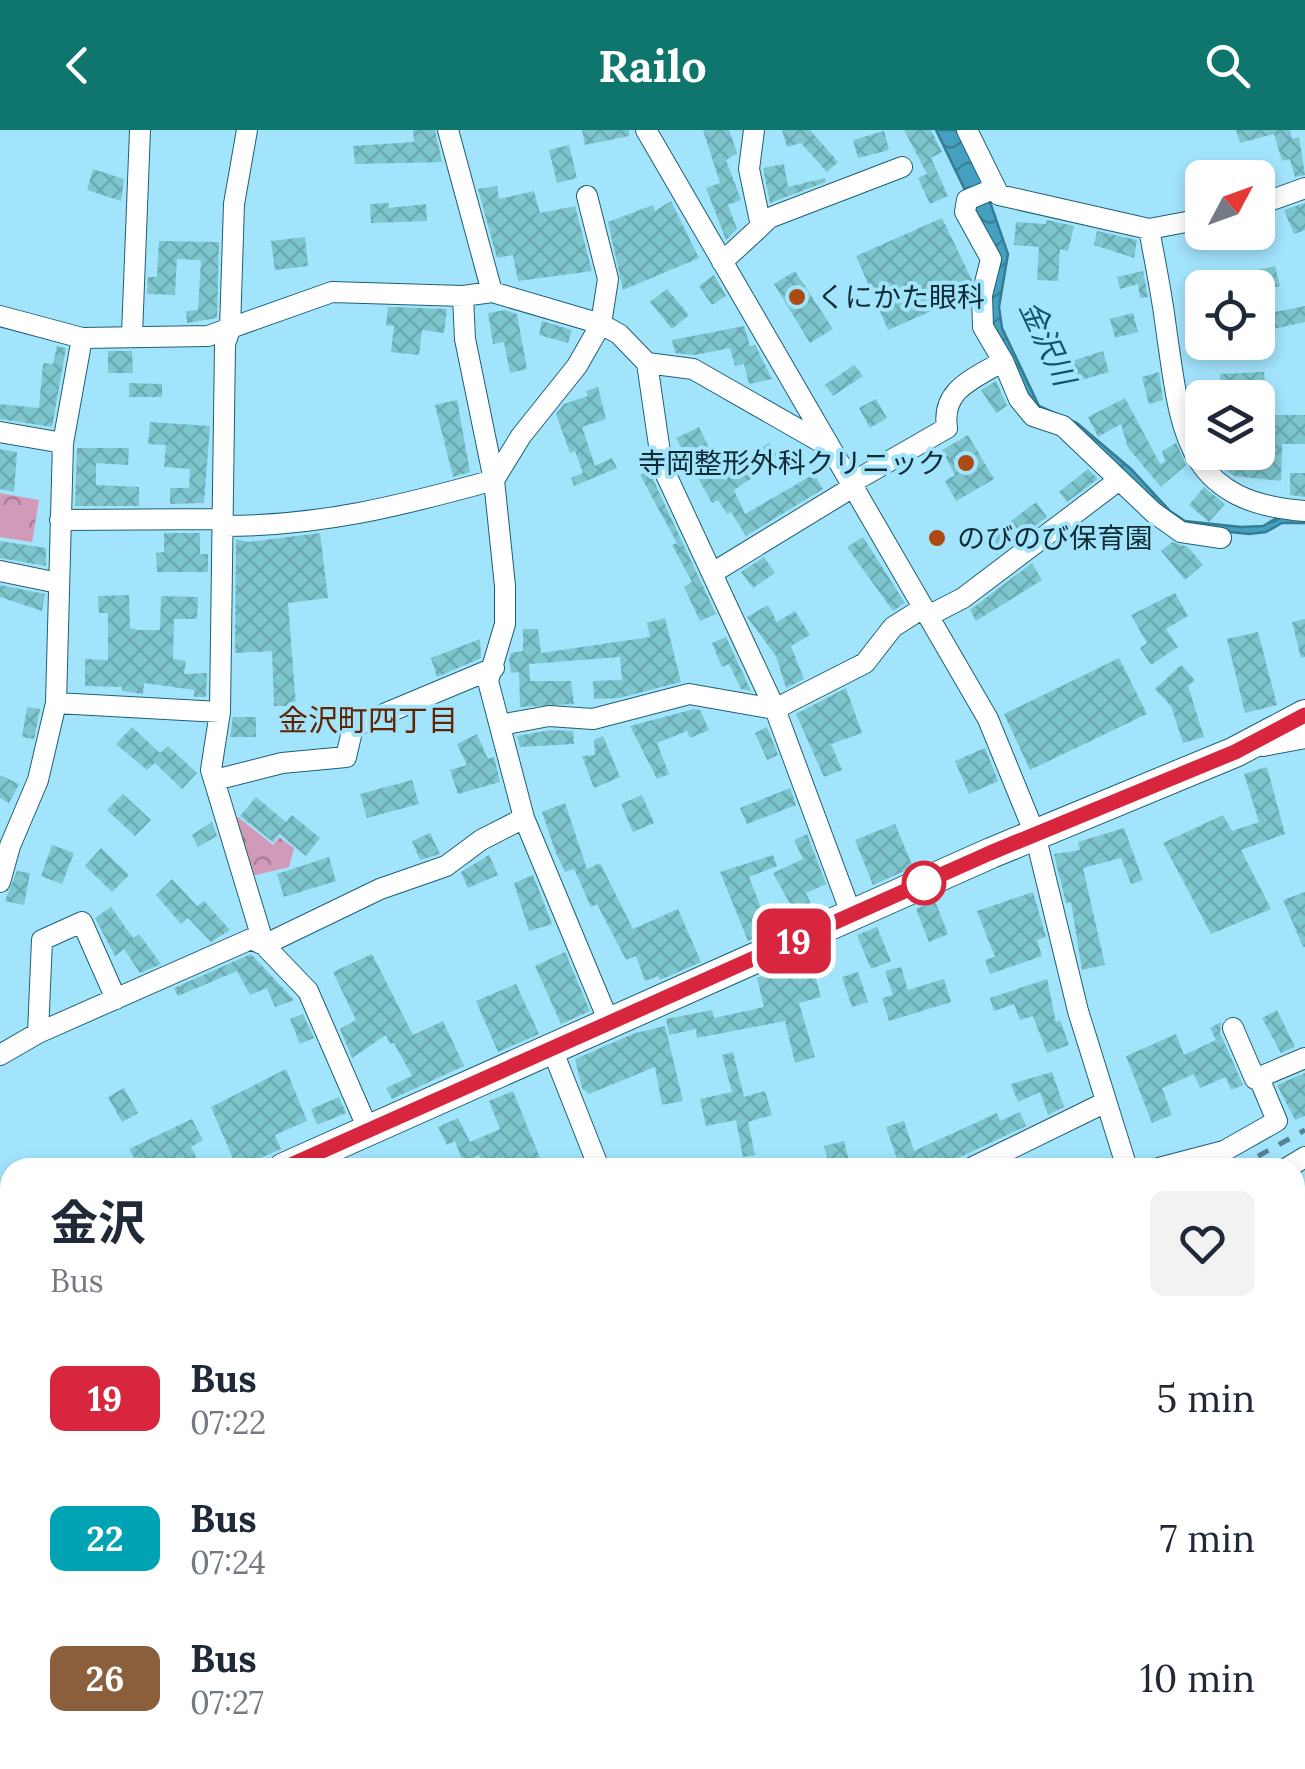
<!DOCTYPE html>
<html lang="en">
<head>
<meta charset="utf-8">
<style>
  body { margin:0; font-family:Lora,"Noto Sans JP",serif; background:#f2f2f3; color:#1f2937; height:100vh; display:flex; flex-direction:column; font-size:38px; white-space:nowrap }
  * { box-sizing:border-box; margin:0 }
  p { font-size:32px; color:#747a83 }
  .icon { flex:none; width:55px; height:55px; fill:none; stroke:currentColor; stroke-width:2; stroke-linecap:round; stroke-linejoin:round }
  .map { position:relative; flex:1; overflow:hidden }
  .side { position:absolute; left:0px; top:1028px; width:1305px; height:612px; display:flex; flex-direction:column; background:#fff; border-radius:30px 30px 0 0; box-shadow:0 5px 15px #0003 }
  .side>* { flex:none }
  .badge { padding:0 20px; border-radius:15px; font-size:35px; line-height:65px }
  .needle { width:65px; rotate:49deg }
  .fabs { position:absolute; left:1185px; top:30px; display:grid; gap:20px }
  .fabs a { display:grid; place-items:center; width:90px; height:90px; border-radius:15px; background:#fff; box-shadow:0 5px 15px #0003; font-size:50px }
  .map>.badge { position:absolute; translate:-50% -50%; box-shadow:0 0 0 5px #fff }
  .round { display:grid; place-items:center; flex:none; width:105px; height:105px; border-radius:15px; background:#f2f2f3 }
  .summary { display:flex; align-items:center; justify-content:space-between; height:170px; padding:0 50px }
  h1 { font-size:48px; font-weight:700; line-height:75px }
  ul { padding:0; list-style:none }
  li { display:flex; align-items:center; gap:30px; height:140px; padding:0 50px }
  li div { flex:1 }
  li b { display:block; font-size:38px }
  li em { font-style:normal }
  li .badge { min-width:110px; font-weight:700; text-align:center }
  header { display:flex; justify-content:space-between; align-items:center; height:130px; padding:0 50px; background:#0f766e; color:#fff; font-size:45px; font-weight:700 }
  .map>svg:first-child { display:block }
  .park { fill:url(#park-crowns) }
  .water { fill:url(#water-waves); stroke:#357c95; stroke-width:2.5 }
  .building { fill:url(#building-cross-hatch) }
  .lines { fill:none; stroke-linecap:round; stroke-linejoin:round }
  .minor-casing { stroke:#1d6076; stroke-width:22 }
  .highway-casing { stroke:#1d6076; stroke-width:32 }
  .minor { stroke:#fff; stroke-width:20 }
  .highway { stroke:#fff; stroke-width:30 }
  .rail { stroke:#568394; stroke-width:5; stroke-dasharray:12 12; stroke-linecap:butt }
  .line-casing { stroke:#fff; stroke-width:22 }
  .line { stroke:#d7263d; stroke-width:15 }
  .poi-dot { fill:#ad4913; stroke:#a3e4fd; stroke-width:4 }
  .stop-dot { fill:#fff; stroke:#d7263d; stroke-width:5 }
  .labels { text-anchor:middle; stroke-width:8; stroke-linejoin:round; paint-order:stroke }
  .poi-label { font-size:28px; fill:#112c35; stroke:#a3e4fd; text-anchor:start }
  .water-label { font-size:30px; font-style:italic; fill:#0e586e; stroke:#a3e4fd }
  .neighbourhood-label { font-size:30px; fill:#612300; stroke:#a3e4fd }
</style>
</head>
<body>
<header><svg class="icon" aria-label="back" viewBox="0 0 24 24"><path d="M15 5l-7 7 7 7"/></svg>Railo<svg class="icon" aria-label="search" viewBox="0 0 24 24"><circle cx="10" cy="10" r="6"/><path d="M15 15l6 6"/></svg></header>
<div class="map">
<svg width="1305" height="1639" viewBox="0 0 1305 1639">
  <defs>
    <pattern id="park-crowns" width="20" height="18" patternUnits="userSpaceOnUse" patternTransform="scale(2.5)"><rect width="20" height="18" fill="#d09ab8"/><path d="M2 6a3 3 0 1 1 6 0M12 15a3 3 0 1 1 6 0" fill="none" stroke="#a77e96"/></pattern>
    <pattern id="water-waves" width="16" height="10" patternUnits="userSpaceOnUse" patternTransform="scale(2.5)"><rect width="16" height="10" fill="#459fbe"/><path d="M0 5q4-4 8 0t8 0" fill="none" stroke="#38829b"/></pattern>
    <pattern id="building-cross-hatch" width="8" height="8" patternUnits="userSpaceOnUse" patternTransform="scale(2.5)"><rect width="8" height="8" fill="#7dc6ce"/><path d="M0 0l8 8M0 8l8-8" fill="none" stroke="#6baab2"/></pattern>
  </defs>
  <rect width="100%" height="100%" fill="#a3e4fd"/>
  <!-- park -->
  <path class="park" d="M 0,363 L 39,370 L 32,412 L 0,407 Z
    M 238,687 L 273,715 L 279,707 L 294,718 L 289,737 L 252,746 L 234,692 Z"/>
  <!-- water -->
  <path class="water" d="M 936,0 L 958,0 L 984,54 L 966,62 Z
    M 989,69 L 1008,124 L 999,177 L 1002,198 L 1039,276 L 1077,293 L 1131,339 L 1170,381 L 1185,391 L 1241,397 L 1263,396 L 1282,385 L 1305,386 L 1305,393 L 1282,393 L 1266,402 L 1249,404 L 1183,397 L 1029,278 L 988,187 L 998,122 L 971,78 Z"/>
  <!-- building -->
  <path class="building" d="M 413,0 L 435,0 L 442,32 L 355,34 L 353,16 L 414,12 Z
    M 582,0 L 629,0 L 629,6 L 585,15 Z
    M 703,0 L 729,0 L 737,23 L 726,30 L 741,70 L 728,75 L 737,99 L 726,110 L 706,58 L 720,53 Z
    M 782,0 L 810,0 L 838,32 L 827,42 L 801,13 L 787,17 Z
    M 904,0 L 931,0 L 942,22 L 931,28 L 948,66 L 930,74 L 918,48 L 927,44 Z
    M 1236,0 L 1290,0 L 1292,9 L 1299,7 L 1305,45 L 1295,47 L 1290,29 L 1282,31 L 1274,4 L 1240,13 Z
    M 884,1 L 889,20 L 858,28 L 853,10 Z
    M 569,15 L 577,48 L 557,53 L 549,20 Z
    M 784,34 L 788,57 L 825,48 L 826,52 L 770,73 L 763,38 Z
    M 93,39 L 124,49 L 121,71 L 87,60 Z
    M 497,56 L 499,69 L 534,61 L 540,83 L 575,76 L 592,141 L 518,151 L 513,125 L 497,128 L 478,59 Z
    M 671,71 L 699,128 L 623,160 L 608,92 L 653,75 L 655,81 Z
    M 389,73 L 389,78 L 426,74 L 427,91 L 371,93 L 370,74 Z
    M 1305,73 L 1305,100 L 1294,104 L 1284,80 Z
    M 942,88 L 972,150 L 968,165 L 888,200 L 856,126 Z
    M 1047,90 L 1074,96 L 1068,121 L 1060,119 L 1058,151 L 1037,150 L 1039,117 L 1014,115 L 1016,92 L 1046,94 Z
    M 1097,101 L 1137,110 L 1134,128 L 1094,115 Z
    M 305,107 L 308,136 L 275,140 L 271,111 Z
    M 159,111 L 219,112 L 217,188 L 187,193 L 186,181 L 198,180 L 201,130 L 177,129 L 175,165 L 147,164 L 148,147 L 157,147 Z
    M 1275,136 L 1280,156 L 1258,162 L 1253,141 Z
    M 795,141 L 833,199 L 810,213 L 774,154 Z
    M 1143,141 L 1148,167 L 1140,168 L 1138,154 L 1120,159 L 1117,147 Z
    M 714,145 L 726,166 L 712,175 L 699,156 Z
    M 667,159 L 689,185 L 672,199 L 650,172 Z
    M 1305,176 L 1305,192 L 1273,199 L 1270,183 Z
    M 388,177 L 447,179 L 444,203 L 422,200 L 419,225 L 391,222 L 394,196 L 386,195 Z
    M 505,180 L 517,184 L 527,239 L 510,243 L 504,212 L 493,214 L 488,183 Z
    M 1133,183 L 1138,202 L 1115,208 L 1110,189 Z
    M 542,191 L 572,200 L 568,213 L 539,205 Z
    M 744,196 L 750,216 L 755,215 L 772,249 L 749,254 L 744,234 L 735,236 L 730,218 L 695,225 L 675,223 L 672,210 Z
    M 57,216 L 66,218 L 52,297 L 0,289 L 0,274 L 39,278 L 43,233 L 53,234 Z
    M 108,221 L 132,221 L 133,243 L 108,243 Z
    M 1103,221 L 1109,242 L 1078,251 L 1072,231 Z
    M 854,235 L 863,246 L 833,266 L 825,255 Z
    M 1159,242 L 1163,270 L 1149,274 L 1142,247 Z
    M 1264,242 L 1266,260 L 1221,266 L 1220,244 Z
    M 996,251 L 1007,276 L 996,283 L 981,260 Z
    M 129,253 L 162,254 L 162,267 L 129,267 Z
    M 598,257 L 606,289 L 582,297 L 595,336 L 612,328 L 617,338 L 574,356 L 571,348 L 583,343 L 575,321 L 570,323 L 556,284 L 564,274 L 588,266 L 586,261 Z
    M 1125,268 L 1160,334 L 1165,332 L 1162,321 L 1176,313 L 1186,335 L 1161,357 L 1128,318 L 1121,294 L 1098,307 L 1088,287 Z
    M 876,269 L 887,288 L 870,298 L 859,278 Z
    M 457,270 L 470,342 L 453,347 L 435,275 Z
    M 1262,285 L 1305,285 L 1305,314 L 1282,314 L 1281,351 L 1234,346 L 1226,340 L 1226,322 L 1264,322 Z
    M 150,292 L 210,296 L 204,373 L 170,374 L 170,358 L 189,358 L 190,339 L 164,337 L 166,315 L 148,314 Z
    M 699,297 L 720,341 L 726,343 L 769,313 L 780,329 L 734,360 L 745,384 L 814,344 L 823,359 L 746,406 L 731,382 L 727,384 L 718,370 L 712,373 L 676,308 Z
    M 968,305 L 994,349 L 956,371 L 945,351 L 955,345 L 942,320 Z
    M 77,318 L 129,318 L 128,335 L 96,333 L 96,355 L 139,357 L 139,376 L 75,376 Z
    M 0,319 L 17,322 L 14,362 L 0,359 Z
    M 1088,339 L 1098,349 L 1067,372 L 1059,362 Z
    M 649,341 L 716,484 L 700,491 L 684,457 L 692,452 L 672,415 L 677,413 L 640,345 Z
    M 1290,343 L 1305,343 L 1305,367 L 1290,365 Z
    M 1204,357 L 1225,374 L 1209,392 L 1189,375 Z
    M 1036,372 L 1047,387 L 997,425 L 985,411 Z
    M 164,403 L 200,403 L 200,424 L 208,424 L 208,442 L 157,442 L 156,423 L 164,422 Z
    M 320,403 L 328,468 L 288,473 L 296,576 L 274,576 L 272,521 L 235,523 L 236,409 L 248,412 Z
    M 863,407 L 905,473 L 893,481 L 847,417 Z
    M 0,411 L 46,418 L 46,436 L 0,428 Z
    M 1172,412 L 1188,417 L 1203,435 L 1185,450 L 1161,421 Z
    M 764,427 L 775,443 L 753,458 L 741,442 Z
    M 1032,433 L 1042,450 L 976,491 L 970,480 Z
    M 0,455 L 45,464 L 42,481 L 0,467 Z
    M 1175,463 L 1188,486 L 1166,499 L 1178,517 L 1151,535 L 1140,518 L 1147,513 L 1131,485 Z
    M 129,465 L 130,498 L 138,500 L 160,500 L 161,466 L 198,467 L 197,489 L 174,489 L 173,529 L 186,531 L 184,544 L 207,543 L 206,567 L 194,567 L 194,560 L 144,553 L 143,564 L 122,561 L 122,557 L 85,556 L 85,529 L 108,530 L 108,483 L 99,483 L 98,466 Z
    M 768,475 L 777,492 L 795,481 L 810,505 L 791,516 L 804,549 L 786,558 L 776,526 L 747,487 Z
    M 665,488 L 681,552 L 619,568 L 594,569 L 593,551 L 622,550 L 620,527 L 529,534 L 530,551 L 571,551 L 574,574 L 520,577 L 519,542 L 511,543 L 509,530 L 511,523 L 523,521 L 523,499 L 538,499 L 541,523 L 650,507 L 647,493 Z
    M 1305,489 L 1305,527 L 1301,528 L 1292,492 Z
    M 1258,502 L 1277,575 L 1245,583 L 1227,509 Z
    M 726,507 L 751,561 L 741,559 L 729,534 L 722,537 L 712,513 Z
    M 480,509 L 481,528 L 437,547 L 431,528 Z
    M 1119,528 L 1147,584 L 1030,640 L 1004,584 Z
    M 1181,535 L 1195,550 L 1188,556 L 1204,607 L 1183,613 L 1171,576 L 1155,559 Z
    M 846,558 L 862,603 L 831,614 L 842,640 L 824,647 L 796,584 Z
    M 27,577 L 40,579 L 34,609 L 22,607 Z
    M 694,579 L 700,580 L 709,600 L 690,608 L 687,601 L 657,613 L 669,644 L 657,649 L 630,596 Z
    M 233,587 L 256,587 L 256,607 L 230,607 Z
    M 132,597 L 160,623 L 168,616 L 197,643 L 182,659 L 155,633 L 147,640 L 116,614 Z
    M 767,597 L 778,625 L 767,630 L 755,603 Z
    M 550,600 L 573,601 L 574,614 L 520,617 L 517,606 Z
    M 477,604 L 488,629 L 494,627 L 500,652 L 458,664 L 450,640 L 467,635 L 457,614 Z
    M 603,606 L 620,647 L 594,658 L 582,626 L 595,625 L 594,610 Z
    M 985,618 L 998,651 L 969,664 L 955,631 Z
    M 1267,637 L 1285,704 L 1241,720 L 1271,779 L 1211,804 L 1163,713 L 1223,685 L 1232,701 L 1259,692 L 1244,644 Z
    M 0,645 L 19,654 L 9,673 L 0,668 Z
    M 412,650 L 419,674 L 367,688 L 360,664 Z
    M 790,658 L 796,675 L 747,694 L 740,678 Z
    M 123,664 L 151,690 L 135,706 L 107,680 Z
    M 642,665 L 654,693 L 633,702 L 621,674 Z
    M 256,667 L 286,692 L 292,685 L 320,708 L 306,726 L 279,704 L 273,712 L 240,686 Z
    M 565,673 L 587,739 L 600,733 L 633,799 L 678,779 L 701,832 L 660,850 L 658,846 L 645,851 L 636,826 L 626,830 L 597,774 L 591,777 L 574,739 L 565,742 L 556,723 L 542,682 Z
    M 212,692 L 217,706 L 198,717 L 192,705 Z
    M 895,694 L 913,737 L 873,755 L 855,710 Z
    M 1124,698 L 1143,750 L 1131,754 L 1121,728 L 1083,738 L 1105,835 L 1082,840 L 1071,772 L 1066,773 L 1054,724 L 1080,720 L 1078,712 Z
    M 430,703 L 440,724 L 420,730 L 412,711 Z
    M 807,704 L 826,754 L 806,763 L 814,781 L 798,788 L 773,743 L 803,729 L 794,710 Z
    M 52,715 L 74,723 L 62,754 L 41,746 Z
    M 101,718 L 129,745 L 112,762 L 85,736 Z
    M 489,725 L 498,745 L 468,758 L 461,742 Z
    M 773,725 L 777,736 L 749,747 L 770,801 L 748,811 L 720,742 Z
    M 329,727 L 336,751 L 284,767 L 277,744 Z
    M 17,741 L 30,743 L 24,775 L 5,771 Z
    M 533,745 L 552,794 L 529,801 L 514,753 Z
    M 172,749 L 197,776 L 204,771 L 230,800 L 211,812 L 188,788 L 181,794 L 156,765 Z
    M 1033,762 L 1046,807 L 1037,810 L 1042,826 L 990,844 L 985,830 L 995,827 L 977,781 Z
    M 1305,762 L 1305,817 L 1303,817 L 1283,770 Z
    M 935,771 L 948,804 L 929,812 L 916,779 Z
    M 111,777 L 133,808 L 139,804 L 161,834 L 140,843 L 124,819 L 115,826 L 95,788 Z
    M 877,797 L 891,831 L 871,839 L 857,805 Z
    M 565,822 L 590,881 L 561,894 L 535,836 Z
    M 251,824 L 294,870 L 275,877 L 267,858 L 250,865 L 237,841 L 178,866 L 174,858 Z
    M 372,824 L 413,905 L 443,891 L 464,936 L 392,969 L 386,958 L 412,946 L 394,913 L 390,914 L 386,905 L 352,928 L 340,899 L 356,890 L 333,842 Z
    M 810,828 L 821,867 L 799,873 L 815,927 L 795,933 L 785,891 L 697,908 L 696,899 L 669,905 L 666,889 L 712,880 L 714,888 L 764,877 L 757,848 Z
    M 901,837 L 908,860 L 944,849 L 951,872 L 889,891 L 882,868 L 893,865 L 885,841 Z
    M 858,842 L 868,872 L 852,877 L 842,847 Z
    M 1047,849 L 1056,892 L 1060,890 L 1069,915 L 1047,923 L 1033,886 L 1020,890 L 1014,874 L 994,881 L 990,868 Z
    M 516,854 L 539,904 L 498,922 L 476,871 Z
    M 1277,880 L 1295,917 L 1281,923 L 1262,888 Z
    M 303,884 L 314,908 L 300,914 L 290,889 Z
    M 1221,892 L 1220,903 L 1243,955 L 1231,960 L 1226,947 L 1200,958 L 1194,944 L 1162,958 L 1172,985 L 1152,993 L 1126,926 L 1176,904 L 1184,925 L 1216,910 L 1210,898 Z
    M 665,896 L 683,971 L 662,975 L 655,937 L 589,964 L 582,958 L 575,929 L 635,903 Z
    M 733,922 L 744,967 L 765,961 L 772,985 L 748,992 L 755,1025 L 743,1027 L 736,990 L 706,996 L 700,969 L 732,962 L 722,925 Z
    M 286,939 L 307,991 L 275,1005 L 281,1019 L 237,1038 L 211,977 Z
    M 1052,942 L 1064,977 L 1048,985 L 1040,962 L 1018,972 L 1011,954 Z
    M 1305,943 L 1305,986 L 1295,990 L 1277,955 Z
    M 124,958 L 138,983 L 122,992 L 108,967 Z
    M 513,961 L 544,1038 L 484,1038 L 479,1025 L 463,1032 L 455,1011 L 447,1015 L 438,997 L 458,988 L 470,1012 L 500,999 L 489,971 Z
    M 339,967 L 346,983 L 317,995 L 311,979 Z
    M 1020,982 L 1026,996 L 958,1028 L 958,1035 L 951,1038 L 941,1038 L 936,1027 L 900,1038 L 886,997 L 904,991 L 914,1021 L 997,983 L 1000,991 Z
    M 192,989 L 203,1010 L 191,1017 L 202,1038 L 184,1038 L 178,1027 L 159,1038 L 140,1038 L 129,1019 Z
    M 844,1011 L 851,1038 L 830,1038 L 824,1016 Z"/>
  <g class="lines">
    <!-- minor casing -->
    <g class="minor-casing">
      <path id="minor" d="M 448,0 L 492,162
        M 646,0 L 988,589 L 1035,704 L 1078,881 L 1127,1038
        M 967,0 L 999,65 L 1149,99 L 1202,89
        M 1258,75 L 1305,58
        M 761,96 L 769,88 L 902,37
        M 1149,99 C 1155,132 1162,165 1166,198 C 1181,299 1182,372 1305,381
        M 722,132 L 761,96 L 749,39 L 754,0
        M 463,166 L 465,209 L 494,350 L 505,456 L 505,494 L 488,551 L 524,688 L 609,892
        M 0,186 L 82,208 L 208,206 L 332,162 L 463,166 L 492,162 L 601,194 L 619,204 L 647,233 L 693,239 L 826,315
        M 132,205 L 140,0
        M 1003,231 L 1019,269 L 1033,286 L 1063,296 L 1153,382 L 1181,402 L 1221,408
        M 647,233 L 662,336 L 775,579 L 852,786
        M 0,302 L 63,313
        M 851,353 L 947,298 C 941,259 974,249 1003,231 L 983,197 L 982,165 L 991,129 L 965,82 L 967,70 L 993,59
        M 60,390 L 223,389
        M 223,396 C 321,396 400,376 494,350 L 521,306 L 577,236 L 601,194 L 608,149 L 587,66
        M 0,441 L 58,453
        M 714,442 L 853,357
        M 928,486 L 963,468 L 1119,350
        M 56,573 L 220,582 L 211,640 L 264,815 L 308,861 L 368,999
        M 220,582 L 225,214 L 230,199 L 234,74 L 247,0
        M 500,595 L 549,586 L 593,589 L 689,564 L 775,579 L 865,533 L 893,497 L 923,478
        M 1263,616 L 1305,608
        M 215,650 L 282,633 L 346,627 L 353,597 L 494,538
        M 0,752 L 10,716 L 38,650 L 56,573 L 63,313 L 82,208
        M 1233,898 L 1255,949 L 1305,928
        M 38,903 L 42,810 L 82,792 L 116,869
        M 552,919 L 599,1038
        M 0,925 L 38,903 L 251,809 L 264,815 L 380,759 L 446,736 L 481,710 L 524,688
        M 971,1038 L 1104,973
        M 1159,1038 L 1224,1021 L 1277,991 L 1259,948
        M 1287,1038 L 1305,1027
        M 0,1212 L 10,1229
        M 1295,1230 L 1305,1225
        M 1295,1321 L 1305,1337
        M 0,1365 L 10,1361
        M 1295,1442 L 1305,1437
        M 0,1531 L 10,1563
        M 0,1586 L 10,1580
        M 235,1630 L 238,1639
        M 995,1630 L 1006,1639
        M 1220,1630 L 1231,1639
        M 483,1639 L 484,1630
        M 922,1639 L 936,1630"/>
    </g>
    <!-- highway casing -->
    <g class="highway-casing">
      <path id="highway" d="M 284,1038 L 991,723 L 1235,622 L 1305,585
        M 0,1162 L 10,1158"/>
    </g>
    <!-- minor -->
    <use href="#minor" class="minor"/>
    <!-- highway -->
    <use href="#highway" class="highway"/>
    <!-- rail -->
    <path class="rail" d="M 1237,1038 L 1305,1000
      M 149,1639 L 165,1630"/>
  </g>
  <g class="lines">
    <!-- line casing -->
    <g class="line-casing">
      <path id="line" d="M 284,1038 L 990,723 L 1235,622 L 1305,585"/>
    </g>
    <!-- line -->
    <use href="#line" class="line"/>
  </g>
  <!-- markers -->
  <g class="poi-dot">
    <circle cx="797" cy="167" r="10"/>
    <circle cx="966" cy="333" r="10"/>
    <circle cx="937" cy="408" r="10"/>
  </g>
  <circle class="stop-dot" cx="924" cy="753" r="20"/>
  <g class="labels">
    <!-- poi labels -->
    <g class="poi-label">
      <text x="817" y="177">くにかた眼科</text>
      <text x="946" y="343" text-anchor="end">寺岡整形外科クリニック</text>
      <text x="957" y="418">のびのび保育園</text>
    </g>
    <!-- water labels -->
    <g class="water-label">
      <text transform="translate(1047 213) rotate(65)" y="10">金沢川</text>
    </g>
    <!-- neighbourhood labels -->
    <g class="neighbourhood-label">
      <text x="368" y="601">金沢町四丁目</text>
    </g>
  </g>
</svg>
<div class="fabs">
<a><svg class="needle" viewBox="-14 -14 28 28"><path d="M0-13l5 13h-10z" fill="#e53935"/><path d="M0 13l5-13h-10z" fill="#747a83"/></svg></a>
<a><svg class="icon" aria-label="locate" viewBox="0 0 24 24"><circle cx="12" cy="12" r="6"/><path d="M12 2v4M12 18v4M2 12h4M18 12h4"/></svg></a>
<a><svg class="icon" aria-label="layers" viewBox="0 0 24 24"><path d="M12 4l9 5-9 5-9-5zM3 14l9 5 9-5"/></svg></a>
</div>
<b class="badge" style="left:794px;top:811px;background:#d7263d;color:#fff">19</b>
<section class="side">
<div class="summary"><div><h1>金沢</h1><p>Bus</p></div><a class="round"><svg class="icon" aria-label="heart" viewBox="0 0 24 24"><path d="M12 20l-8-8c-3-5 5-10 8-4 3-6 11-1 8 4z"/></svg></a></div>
<ul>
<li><span class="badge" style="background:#d7263d;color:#fff">19</span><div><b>Bus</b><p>07:22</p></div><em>5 min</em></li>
<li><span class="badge" style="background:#00a3b4;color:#fff">22</span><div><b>Bus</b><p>07:24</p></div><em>7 min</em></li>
<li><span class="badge" style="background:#8b5e3c;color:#fff">26</span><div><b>Bus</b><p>07:27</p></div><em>10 min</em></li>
</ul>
</section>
</div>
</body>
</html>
